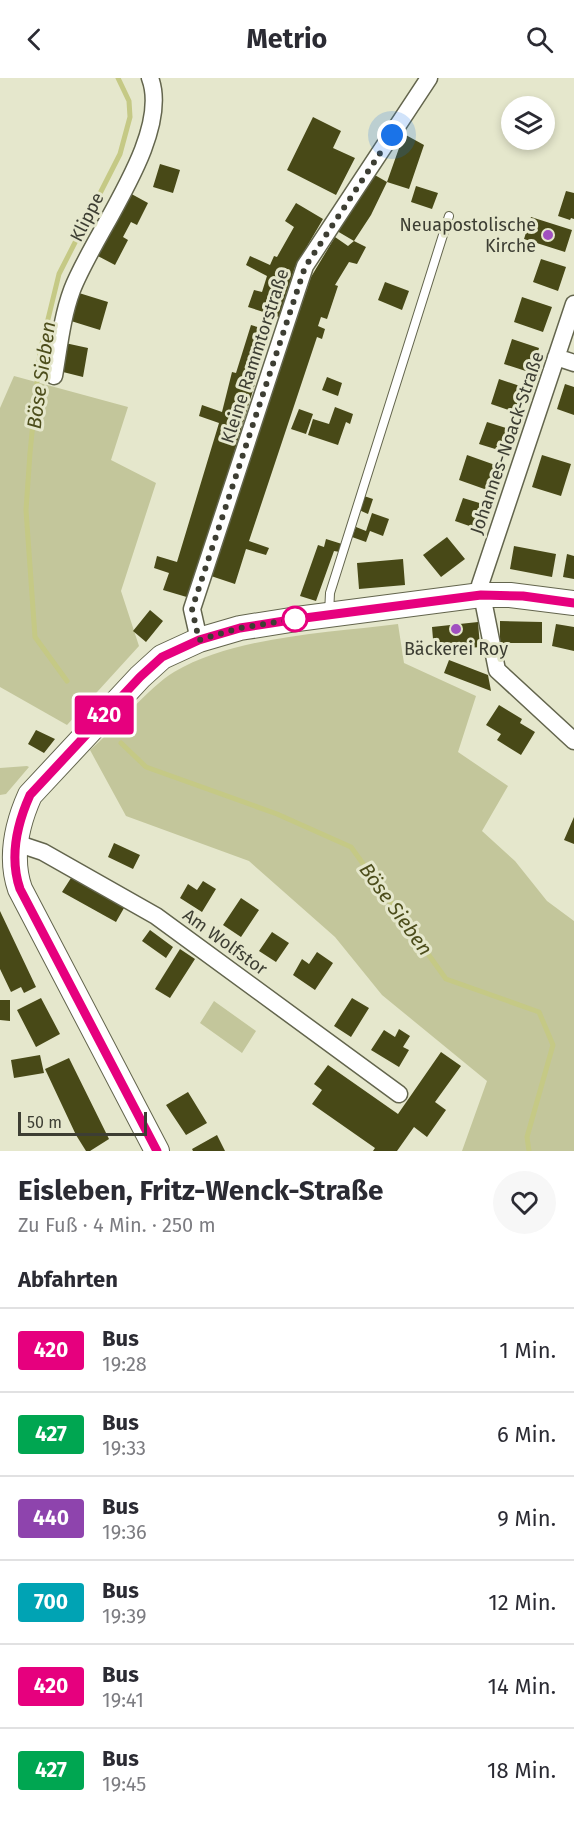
<!DOCTYPE html>
<html lang="de">
<head>
<meta charset="utf-8">
<style>
  body { margin:0; font-family:"Fira Sans",sans-serif; background:#f7f7f7; color:#2b2b33; height:100vh; display:flex; flex-direction:column; font-size:22px; white-space:nowrap }
  * { box-sizing:border-box; margin:0 }
  p { font-size:20px; color:#7c7c81 }
  .icon { flex:none; width:33px; height:33px; fill:none; stroke:currentColor; stroke-width:2; stroke-linecap:round; stroke-linejoin:round }
  .map { position:relative; height:1073px; overflow:hidden }
  .panel { display:flex; flex-direction:column; background:#fff; flex:1 }
  .panel>* { flex:none }
  .badge { padding:0 12px; border-radius:4px; font-size:21px; line-height:39px }
  .fabs { position:absolute; left:501px; top:18px; display:grid; gap:12px }
  .fabs a { display:grid; place-items:center; width:54px; height:54px; border-radius:50%; background:#fff; box-shadow:0 3px 9px #0003; font-size:30px }
  .scale { position:absolute; left:18px; bottom:15px; width:129px; box-sizing:border-box; padding-left:6px; border:3px solid #3d3e33; border-top:0; font-size:16px; line-height:21px; white-space:nowrap; color:#3d3e33; -webkit-text-stroke:4px #e5e7cc; paint-order:stroke }
  .you { position:absolute; width:30px; height:30px; margin:-15px; border:4px solid #fff; border-radius:50%; background:#1a73e8; box-shadow:0 0 0 9px #1a73e833 }
  .map>.badge { position:absolute; translate:-50% -50%; box-shadow:0 0 0 3px #fff }
  h2 { padding:0 18px; font-size:22px; line-height:54px }
  .round { display:grid; place-items:center; flex:none; width:63px; height:63px; border-radius:32px; background:#f7f7f7 }
  .headline { display:flex; align-items:center; justify-content:space-between; height:102px; padding:0 18px }
  h1 { font-size:28px; font-weight:700; line-height:45px }
  ul { padding:0; list-style:none }
  li { display:flex; align-items:center; gap:18px; height:84px; padding:0 18px; border-top:2px solid #e1e1e2 }
  li div { flex:1 }
  li b { display:block; font-size:22px }
  li em { font-style:normal }
  li .badge { min-width:66px; font-weight:700; text-align:center }
  header { display:flex; justify-content:space-between; align-items:center; height:78px; padding:0 18px; background:#fff; font-size:27px; font-weight:700 }
  .map>svg:first-child { display:block }
  .green { fill:#c3c69b }
  .lines { fill:none; stroke-linecap:round; stroke-linejoin:round }
  .stream { stroke:#c5c985; stroke-width:5 }
  .building { fill:#484917 }
  .lane-casing { stroke:#63654d; stroke-width:10 }
  .street-casing { stroke:#63654d; stroke-width:19 }
  .secondary-casing { stroke:#63654d; stroke-width:26 }
  .lane { stroke:#fff; stroke-width:8 }
  .street { stroke:#fff; stroke-width:16 }
  .secondary { stroke:#fff; stroke-width:24 }
  .line-casing { stroke:#fff; stroke-width:14 }
  .line { stroke:#e6007e; stroke-width:9 }
  .walk { stroke:#3d3e33; stroke-width:6; stroke-dasharray:0 10.8 }
  .poi-dot { fill:#a150c0; stroke:#e5e7cc; stroke-width:2 }
  .stop-dot { fill:#fff; stroke:#e6007e; stroke-width:3 }
  .labels { text-anchor:middle; stroke-width:6; stroke-linejoin:round; paint-order:stroke }
  .street-label { font-size:18px; fill:#3d3e33; stroke:#e5e7cc }
  .poi-label { font-size:18px; fill:#3d3e33; stroke:#e5e7cc; text-anchor:end }
  .water-label { font-size:20px; font-style:italic; fill:#4c4d1b; stroke:#e5e7cc }
</style>
</head>
<body>
<header><svg class="icon" aria-label="back" viewBox="0 0 24 24"><path d="M15 5l-7 7 7 7"/></svg>Metrio<svg class="icon" aria-label="search" viewBox="0 0 24 24"><circle cx="10" cy="10" r="6"/><path d="M15 15l6 6"/></svg></header>
<div class="map">
<svg width="574" height="1073" viewBox="0 0 574 1073">
  <rect width="100%" height="100%" fill="#e5e7cc"/>
  <!-- green -->
  <path class="green" d="M 14,298 L 128,329 L 111,382 L 156,405 L 121,513 L 139,568 L 67,647 L 0,609 L 0,330 Z
    M 398,546 L 404,585 L 476,618 L 458,674 L 508,708 L 482,753 L 515,783 L 547,823 L 574,843 L 574,1073 L 462,1073 L 487,1003 L 382,917 L 335,859 L 249,783 L 126,738 L 90,672 C 114,652 150,608 174,594 C 236,558 328,555 398,546 Z
    M 27,688 L 29,689 L 6,716 L 0,717 L 0,690 Z
    M 214,923 L 256,953 L 242,975 L 200,945 Z"/>
  <g class="lines">
    <!-- stream -->
    <path class="stream" d="M 67,603 L 35,559 L 26,432 L 30,375 L 40,274 L 59,196 L 120,76 L 130,39 L 129,23 L 118,0
      M 121,665 L 146,689 L 277,736 L 351,769 L 446,901 L 539,934 L 553,967 L 527,1059 L 529,1073"/>
  </g>
  <!-- building -->
  <path class="building" d="M 313,39 L 341,53 L 333,70 L 355,80 L 336,117 L 287,92 Z
    M 404,56 L 424,67 L 409,111 L 387,104 Z
    M 160,86 L 180,92 L 173,115 L 153,109 Z
    M 373,96 L 387,104 L 371,137 L 354,163 L 337,153 Z
    M 416,108 L 438,115 L 432,131 L 411,124 Z
    M 126,113 L 148,125 L 137,147 L 131,144 L 123,159 L 128,162 L 115,187 L 94,176 Z
    M 566,113 L 574,115 L 574,141 L 571,140 L 570,142 L 558,138 Z
    M 296,125 L 323,141 L 295,189 L 279,239 L 248,229 L 254,212 L 262,214 L 267,198 L 246,187 L 250,178 L 270,187 L 274,178 L 277,179 L 294,149 L 285,143 Z
    M 531,139 L 572,152 L 565,174 L 524,161 Z
    M 335,159 L 348,168 L 354,163 L 366,169 L 357,186 L 349,184 L 335,207 L 338,208 L 327,241 L 321,239 L 318,248 L 325,251 L 322,261 L 317,259 L 249,463 L 269,470 L 266,477 L 246,471 L 235,506 L 211,498 L 311,199 Z
    M 541,181 L 566,189 L 558,213 L 533,204 Z
    M 385,204 L 409,213 L 402,232 L 378,222 Z
    M 79,215 L 108,224 L 100,252 L 71,243 Z
    M 522,219 L 552,229 L 543,254 L 514,244 Z
    M 251,247 L 271,253 L 190,520 L 163,512 L 169,495 L 154,490 L 157,478 L 177,484 L 219,345 L 199,338 L 202,327 L 222,334 L 232,294 L 236,295 Z
    M 512,261 L 539,270 L 532,295 L 504,286 Z
    M 65,265 L 88,270 L 83,299 L 59,293 Z
    M 327,299 L 342,305 L 338,318 L 322,312 Z
    M 499,301 L 526,310 L 517,335 L 491,326 Z
    M 565,306 L 574,309 L 574,337 L 557,331 Z
    M 335,329 L 353,336 L 350,346 L 346,344 L 338,367 L 308,357 L 313,341 L 329,346 Z
    M 299,331 L 313,336 L 306,356 L 291,351 Z
    M 487,344 L 512,352 L 505,374 L 479,366 Z
    M 467,377 L 498,388 L 490,413 L 459,402 Z
    M 542,377 L 571,386 L 561,418 L 532,409 Z
    M 364,418 L 373,421 L 368,436 L 359,432 Z
    M 463,420 L 486,427 L 478,451 L 455,443 Z
    M 372,435 L 389,441 L 383,458 L 370,453 L 366,464 L 352,459 L 356,449 L 366,453 Z
    M 447,459 L 465,481 L 441,499 L 423,477 Z
    M 326,461 L 342,466 L 340,474 L 334,473 L 316,523 L 300,518 L 318,467 L 324,469 Z
    M 514,468 L 556,476 L 552,499 L 510,491 Z
    M 567,476 L 574,478 L 574,501 L 563,499 Z
    M 403,481 L 405,507 L 359,511 L 357,485 Z
    M 150,532 L 163,543 L 146,564 L 133,553 Z
    M 500,543 L 542,544 L 542,565 L 500,565 Z
    M 478,544 L 480,569 L 434,573 L 432,549 Z
    M 556,546 L 574,549 L 574,573 L 552,568 Z
    M 449,582 L 488,597 L 491,613 L 444,595 Z
    M 499,627 L 522,641 L 520,645 L 535,654 L 521,677 L 497,662 L 501,656 L 486,647 Z
    M 36,652 L 55,661 L 44,675 L 28,666 Z
    M 574,739 L 574,766 L 564,762 Z
    M 114,765 L 140,777 L 133,791 L 108,779 Z
    M 71,800 L 124,830 L 116,844 L 62,814 Z
    M 203,803 L 216,811 L 202,834 L 180,820 L 188,806 L 197,812 Z
    M 241,820 L 259,832 L 241,859 L 223,847 Z
    M 0,833 L 36,909 L 24,915 L 21,909 L 11,914 L 0,891 Z
    M 150,852 L 173,869 L 166,880 L 142,863 Z
    M 272,854 L 289,865 L 276,884 L 259,873 Z
    M 180,871 L 195,881 L 170,920 L 155,911 Z
    M 317,874 L 333,885 L 315,912 L 293,897 L 302,881 L 309,886 Z
    M 41,920 L 60,956 L 36,969 L 17,932 Z
    M 352,920 L 369,930 L 351,959 L 334,948 Z
    M 0,922 L 10,922 L 10,943 L 0,942 Z
    M 399,951 L 410,958 L 403,969 L 409,972 L 399,989 L 371,972 L 384,952 L 395,959 Z
    M 441,974 L 461,988 L 435,1024 L 446,1032 L 427,1059 L 414,1049 L 397,1073 L 373,1073 L 375,1070 L 312,1026 L 322,1012 L 314,1006 L 328,987 L 398,1036 Z
    M 40,977 L 44,995 L 14,1000 L 11,982 Z
    M 69,980 L 109,1061 L 90,1073 L 86,1073 L 76,1057 L 45,991 Z
    M 188,1014 L 207,1045 L 186,1057 L 166,1027 Z
    M 217,1057 L 225,1073 L 193,1073 L 192,1071 Z"/>
  <g class="lines">
    <!-- lane casing -->
    <g class="lane-casing">
      <path id="lane" d="M 329,536 L 330,515 L 449,138"/>
    </g>
    <!-- street casing -->
    <g class="street-casing">
      <path id="street" d="M 574,226 L 480,507 L 497,592 L 574,663
        M 556,279 L 574,285
        M 54,298 C 59,269 62,239 72,212 C 93,156 172,58 150,0
        M 199,562 L 192,531 L 305,188 L 429,0
        M 16,765 L 43,774 L 156,838 L 399,1016"/>
    </g>
    <!-- secondary casing -->
    <g class="secondary-casing">
      <path id="secondary" d="M 157,1073 L 20,811 C 9,779 17,746 30,717 L 140,599 L 162,579 L 199,562 L 240,550 L 297,541 L 481,517 L 510,517 L 574,525"/>
    </g>
    <!-- lane -->
    <use href="#lane" class="lane"/>
    <!-- street -->
    <use href="#street" class="street"/>
    <!-- secondary -->
    <use href="#secondary" class="secondary"/>
  </g>
  <g class="lines">
    <!-- line casing -->
    <g class="line-casing">
      <path id="line" d="M 157,1073 L 20,811 C 9,779 17,746 30,717 L 140,599 L 162,579 L 199,562 L 240,550 L 297,541 L 481,517 L 523,518 L 574,525"/>
    </g>
    <!-- line -->
    <use href="#line" class="line"/>
    <!-- walk -->
    <path class="walk" d="M 295,541 L 240,550 L 199,562 L 192,531 L 305,189 L 392,57"/>
  </g>
  <!-- markers -->
  <g class="poi-dot">
    <circle cx="548" cy="157" r="6"/>
    <circle cx="456" cy="551" r="6"/>
  </g>
  <circle class="stop-dot" cx="295" cy="541" r="12"/>
  <g class="labels">
    <!-- street labels -->
    <g class="street-label">
      <text transform="translate(87 139) rotate(-63)" y="6">Klippe</text>
      <text transform="translate(255 278) rotate(-72)" y="6">Kleine Rammtorstraße</text>
      <text transform="translate(507 365) rotate(-71)" y="6">Johannes-Noack-Straße</text>
      <text transform="translate(225 864) rotate(36)" y="6">Am Wolfstor</text>
    </g>
    <!-- poi labels -->
    <g class="poi-label">
      <text x="536" y="153">Neuapostolische<tspan x="536" dy="21">Kirche</tspan></text>
      <text x="456" y="577" text-anchor="middle">Bäckerei Roy</text>
    </g>
    <!-- water labels -->
    <g class="water-label">
      <text transform="translate(41 297) rotate(-82)" y="7">Böse Sieben</text>
      <text transform="translate(396 831) rotate(54)" y="7">Böse Sieben</text>
    </g>
  </g>
</svg>
<div class="fabs">
<a><svg class="icon" aria-label="layers" viewBox="0 0 24 24"><path d="M12 4l9 5-9 5-9-5zM3 14l9 5 9-5"/></svg></a>
</div>
<div class="scale">50 m</div>
<div class="you" style="left:392px;top:57px"></div>
<b class="badge" style="left:104px;top:637px;background:#e6007e;color:#fff">420</b>
</div>
<section class="panel">
<div class="headline"><div><h1>Eisleben, Fritz-Wenck-Straße</h1><p>Zu Fuß · 4 Min. · 250 m</p></div><a class="round"><svg class="icon" aria-label="heart" viewBox="0 0 24 24"><path d="M12 20l-8-8c-3-5 5-10 8-4 3-6 11-1 8 4z"/></svg></a></div>
<h2>Abfahrten</h2>
<ul>
<li><span class="badge" style="background:#e6007e;color:#fff">420</span><div><b>Bus</b><p>19:28</p></div><em>1 Min.</em></li>
<li><span class="badge" style="background:#00a651;color:#fff">427</span><div><b>Bus</b><p>19:33</p></div><em>6 Min.</em></li>
<li><span class="badge" style="background:#8e44ad;color:#fff">440</span><div><b>Bus</b><p>19:36</p></div><em>9 Min.</em></li>
<li><span class="badge" style="background:#00a3b4;color:#fff">700</span><div><b>Bus</b><p>19:39</p></div><em>12 Min.</em></li>
<li><span class="badge" style="background:#e6007e;color:#fff">420</span><div><b>Bus</b><p>19:41</p></div><em>14 Min.</em></li>
<li><span class="badge" style="background:#00a651;color:#fff">427</span><div><b>Bus</b><p>19:45</p></div><em>18 Min.</em></li>
</ul>
</section>
</body>
</html>
